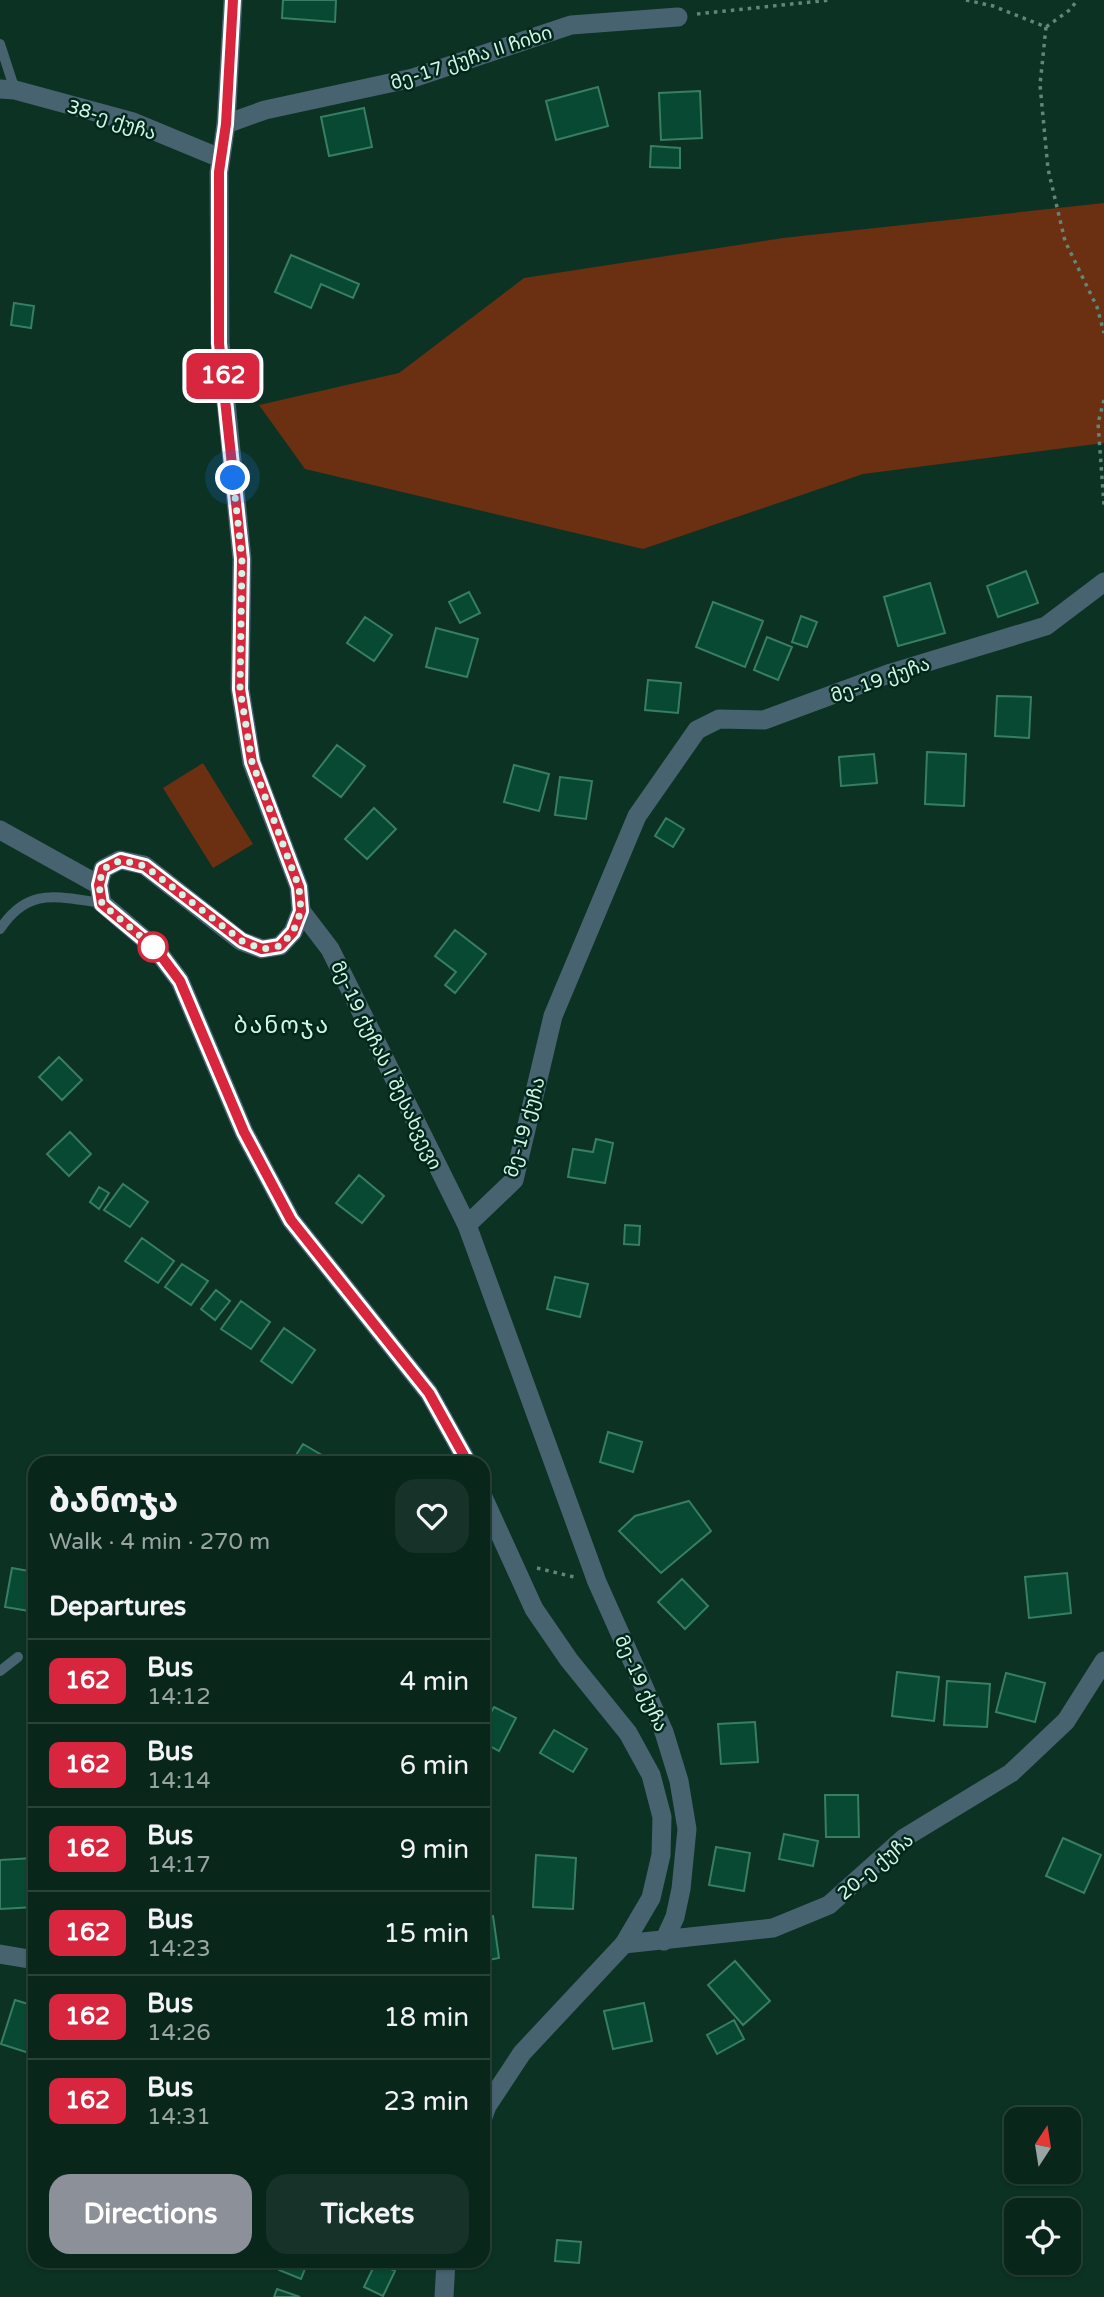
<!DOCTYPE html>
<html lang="en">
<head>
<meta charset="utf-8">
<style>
  body { margin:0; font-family:"Varela Round","Noto Sans Georgian",sans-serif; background:#173228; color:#f1f3f6; height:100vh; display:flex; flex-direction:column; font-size:26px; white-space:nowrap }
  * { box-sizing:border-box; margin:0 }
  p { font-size:23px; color:#99a5a3 }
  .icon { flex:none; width:38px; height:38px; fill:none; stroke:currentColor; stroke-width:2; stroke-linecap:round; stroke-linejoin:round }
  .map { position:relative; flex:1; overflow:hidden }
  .drawer { position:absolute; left:28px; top:1456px; width:462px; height:812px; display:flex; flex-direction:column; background:#09261b; border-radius:21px; box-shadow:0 2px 5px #0004,0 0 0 2px #29433a }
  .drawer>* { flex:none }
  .badge { padding:0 14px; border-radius:10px; font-size:24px; line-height:46px }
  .needle { width:46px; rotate:12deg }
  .controls { position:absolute; left:1004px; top:2107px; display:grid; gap:14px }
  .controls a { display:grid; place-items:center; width:77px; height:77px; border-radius:14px; background:#09261b; box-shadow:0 2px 5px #0004,0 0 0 2px #29433a; font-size:35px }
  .you { position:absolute; width:35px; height:35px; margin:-18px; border:5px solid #fff; border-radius:50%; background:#1a73e8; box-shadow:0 0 0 10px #1a73e833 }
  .map>.badge { position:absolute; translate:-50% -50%; box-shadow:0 0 0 4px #fff }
  h2 { padding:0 21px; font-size:26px; line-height:63px }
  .round { display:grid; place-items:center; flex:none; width:74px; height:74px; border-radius:21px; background:#173228 }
  .headline { display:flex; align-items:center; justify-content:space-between; height:119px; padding:0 21px }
  h1 { font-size:33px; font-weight:800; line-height:52px }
  .button { display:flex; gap:14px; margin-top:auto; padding:14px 21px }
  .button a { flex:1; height:80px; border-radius:21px; background:#8c9099; color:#fff; font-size:28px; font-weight:800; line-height:80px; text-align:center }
  .button a+a { background:#173228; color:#f1f3f6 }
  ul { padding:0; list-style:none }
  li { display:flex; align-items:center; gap:21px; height:84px; padding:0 21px; border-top:2px solid #29433a }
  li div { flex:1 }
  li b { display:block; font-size:26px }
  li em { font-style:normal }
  li .badge { min-width:77px; font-weight:700; text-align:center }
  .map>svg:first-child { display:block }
  .green { fill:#6b3011 }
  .building { fill:#084934; stroke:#387e62; stroke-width:2 }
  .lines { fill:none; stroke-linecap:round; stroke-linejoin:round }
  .path { stroke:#628778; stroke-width:3.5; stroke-dasharray:3.5 5; stroke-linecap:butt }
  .service { stroke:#47636f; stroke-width:10 }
  .minor { stroke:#47636f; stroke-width:19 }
  .tertiary { stroke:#47636f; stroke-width:19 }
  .line-casing { stroke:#fff; stroke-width:16 }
  .line { stroke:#d7263d; stroke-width:10 }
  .walk { stroke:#d3f5e5; stroke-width:7; stroke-dasharray:0 12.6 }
  .stop-dot { fill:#fff; stroke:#d7263d; stroke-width:3.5 }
  .labels { text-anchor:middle; stroke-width:5; stroke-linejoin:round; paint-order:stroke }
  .street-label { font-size:19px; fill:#d3f5e5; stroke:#01281b }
  .quarter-label { font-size:23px; letter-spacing:2px; fill:#d3f5e5; stroke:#01281b }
</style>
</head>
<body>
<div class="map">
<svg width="1104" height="2297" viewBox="0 0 1104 2297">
  <rect width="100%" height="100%" fill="#0c3224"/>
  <!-- green -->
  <path class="green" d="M 1104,203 L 1104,443 L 863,474 L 643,549 L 305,469 L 259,405 L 399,373 L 524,278 L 783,238 Z
    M 203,763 L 253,844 L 213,868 L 163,788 Z"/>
  <!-- building -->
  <path class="building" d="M 283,0 L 336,0 L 335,22 L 282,18 Z
    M 598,87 L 608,126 L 556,140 L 546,101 Z
    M 700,91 L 702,138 L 661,140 L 659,93 Z
    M 364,108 L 372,147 L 329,156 L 321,117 Z
    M 651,146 L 680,148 L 680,168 L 650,167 Z
    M 291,255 L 359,284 L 353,298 L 321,284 L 311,308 L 275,292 Z
    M 14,303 L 34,306 L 31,328 L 11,325 Z
    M 1026,571 L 1038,603 L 998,617 L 987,586 Z
    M 930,583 L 945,633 L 898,646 L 884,597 Z
    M 469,592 L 480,613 L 460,623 L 449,602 Z
    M 713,602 L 763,621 L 745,667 L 696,647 Z
    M 801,616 L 817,622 L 807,647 L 792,642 Z
    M 365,617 L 392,635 L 374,661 L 347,643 Z
    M 436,628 L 478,639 L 467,677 L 426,667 Z
    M 767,637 L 792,647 L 778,680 L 754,670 Z
    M 648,680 L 681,683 L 678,713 L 645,710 Z
    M 997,696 L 1031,697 L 1029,738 L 995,736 Z
    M 337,745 L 365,766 L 341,797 L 313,776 Z
    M 927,752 L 966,754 L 964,806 L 925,804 Z
    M 874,754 L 877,783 L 841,786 L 839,757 Z
    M 514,765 L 549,774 L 539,811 L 504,802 Z
    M 560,777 L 592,781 L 586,819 L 555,815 Z
    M 374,808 L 396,829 L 367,859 L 345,839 Z
    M 666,818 L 684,829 L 673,847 L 655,836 Z
    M 455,930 L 486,954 L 455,993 L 445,985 L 456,972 L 435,956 Z
    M 59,1057 L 82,1080 L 62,1100 L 39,1077 Z
    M 70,1132 L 91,1154 L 69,1176 L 47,1154 Z
    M 596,1139 L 613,1143 L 605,1183 L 568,1177 L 573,1149 L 593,1152 Z
    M 359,1175 L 384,1196 L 362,1223 L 336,1203 Z
    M 123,1184 L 148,1202 L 130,1227 L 104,1210 Z
    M 99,1187 L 109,1193 L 99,1209 L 90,1202 Z
    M 625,1225 L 640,1226 L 639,1245 L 624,1244 Z
    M 142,1238 L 174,1261 L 158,1283 L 125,1261 Z
    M 182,1264 L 208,1281 L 191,1305 L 165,1287 Z
    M 555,1277 L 588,1284 L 580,1317 L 547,1309 Z
    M 216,1290 L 230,1301 L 215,1320 L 201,1309 Z
    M 241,1301 L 270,1322 L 251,1349 L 221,1329 Z
    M 284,1328 L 315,1350 L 292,1383 L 261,1361 Z
    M 608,1432 L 642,1442 L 633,1472 L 600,1462 Z
    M 303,1444 L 327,1458 L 324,1463 L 291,1463 Z
    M 689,1501 L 711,1531 L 661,1573 L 619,1531 L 635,1516 Z
    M 12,1568 L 35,1572 L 35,1612 L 5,1607 Z
    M 1067,1573 L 1071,1613 L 1029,1618 L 1025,1577 Z
    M 682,1579 L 708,1606 L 685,1629 L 658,1602 Z
    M 897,1672 L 939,1677 L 934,1721 L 892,1716 Z
    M 1006,1673 L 1045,1683 L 1035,1722 L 996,1712 Z
    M 947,1681 L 990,1684 L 987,1727 L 944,1725 Z
    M 494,1707 L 516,1718 L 499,1751 L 483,1742 L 483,1727 Z
    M 755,1722 L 758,1762 L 721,1764 L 718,1724 Z
    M 554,1730 L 587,1749 L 573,1772 L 540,1753 Z
    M 825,1795 L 858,1795 L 859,1837 L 826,1837 Z
    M 784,1834 L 818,1841 L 813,1866 L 779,1859 Z
    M 1063,1838 L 1101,1855 L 1084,1893 L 1046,1876 Z
    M 716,1847 L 750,1853 L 744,1891 L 709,1885 Z
    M 536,1855 L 576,1858 L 573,1909 L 533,1907 Z
    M 33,1858 L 35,1907 L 0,1909 L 0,1860 Z
    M 493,1916 L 499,1958 L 483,1961 L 483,1917 Z
    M 735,1961 L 770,2001 L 743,2025 L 708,1985 Z
    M 15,2000 L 35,2006 L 35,2055 L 1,2044 Z
    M 644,2003 L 652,2041 L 613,2049 L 604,2011 Z
    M 734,2020 L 744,2039 L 717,2054 L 707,2035 Z
    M 557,2240 L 581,2242 L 579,2263 L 555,2261 Z
    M 282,2261 L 308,2261 L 301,2279 L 279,2270 Z
    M 376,2262 L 395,2271 L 383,2296 L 364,2287 Z
    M 277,2289 L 300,2297 L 274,2297 Z"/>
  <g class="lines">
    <!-- path -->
    <path class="path" d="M 966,0 L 993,6 L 1046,27 L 1071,9 L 1077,0
      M 697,14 L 830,0
      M 1046,27 L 1040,85 L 1048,169 L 1065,241 L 1097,307 L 1104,333
      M 1104,400 L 1098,423 L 1104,505
      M 537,1568 L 574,1577"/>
    <!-- service -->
    <path class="service" d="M 0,44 L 15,90
      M 0,929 C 29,886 57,897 102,903
      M 0,1671 L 18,1657"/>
    <!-- minor -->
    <path class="minor" d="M 0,89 L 15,90 L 133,122 L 220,158
      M 226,124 L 265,110 L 413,78 L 571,25 L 678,17
      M 0,830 L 99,885
      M 301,911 L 330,949 L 467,1225
      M 664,1941 L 675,1917 L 681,1889 L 687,1829 L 679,1781 L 664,1732 L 597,1582 L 467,1225 L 514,1180 L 553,1016 L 637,816 L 697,730 L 719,719 L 764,720 L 891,673 L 1046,626 L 1104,582
      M 624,1944 L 773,1928 L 829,1905 L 904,1838 L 1011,1773 L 1066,1721 L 1104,1661
      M 0,1954 L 35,1960"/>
    <!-- tertiary -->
    <path class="tertiary" d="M 233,0 L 226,124 L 219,172 L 220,343 L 242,559 L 240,689 L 252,763 L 299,887 L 301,911 L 293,932 L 280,946 L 262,949 L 241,941 L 144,865 L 120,860 L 103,869 L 99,885 L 102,903 L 156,949 L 180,981 L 244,1132 L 291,1220 L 429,1393 L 468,1463
      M 483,1497 L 534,1609 L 569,1660 L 628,1733 L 651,1775 L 662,1817 L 661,1855 L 651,1898 L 624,1944 L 522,2053 L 487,2106 L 483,2117
      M 444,2297 L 446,2261"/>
  </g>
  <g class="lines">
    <!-- line casing -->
    <g class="line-casing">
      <path id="line" d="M 233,0 L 226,124 L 219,172 L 219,343 L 242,559 L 240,689 L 252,762 L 299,887 L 301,911 L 293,932 L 280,946 L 262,949 L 242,941 L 145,866 L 121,860 L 103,869 L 99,885 L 102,904 L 156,949 L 180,981 L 244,1132 L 291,1220 L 429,1393 L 468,1463"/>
    </g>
    <!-- line -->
    <use href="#line" class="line"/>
    <!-- walk -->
    <path class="walk" d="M 153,947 L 156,949 L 102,904 L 99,885 L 103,869 L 121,860 L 145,866 L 242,941 L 262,949 L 280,946 L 293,932 L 301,911 L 299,887 L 252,762 L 240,689 L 242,559 L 233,478"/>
  </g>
  <!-- markers -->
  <circle class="stop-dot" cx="153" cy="947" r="14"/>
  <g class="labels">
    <!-- street labels -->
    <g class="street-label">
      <text transform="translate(471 57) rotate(-18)" y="7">მე-17 ქუჩა II ჩიხი</text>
      <text transform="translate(112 119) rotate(18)" y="7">38-ე ქუჩა</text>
      <text transform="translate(880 679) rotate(-19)" y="7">მე-19 ქუჩა</text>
      <text transform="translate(387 1065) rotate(64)" y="7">მე-19 ქუჩას I შესახვევი</text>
      <text transform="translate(524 1127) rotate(-74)" y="7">მე-19 ქუჩა</text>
      <text transform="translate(642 1683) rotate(66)" y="7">მე-19 ქუჩა</text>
      <text transform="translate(875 1866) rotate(-40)" y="7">20-ე ქუჩა</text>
    </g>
    <!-- quarter labels -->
    <g class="quarter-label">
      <text x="282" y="1033">ბანოჯა</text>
    </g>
  </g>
</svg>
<div class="controls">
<a><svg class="needle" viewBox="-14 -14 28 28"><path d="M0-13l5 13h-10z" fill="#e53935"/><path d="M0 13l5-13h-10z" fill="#99a5a3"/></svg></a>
<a><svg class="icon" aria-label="locate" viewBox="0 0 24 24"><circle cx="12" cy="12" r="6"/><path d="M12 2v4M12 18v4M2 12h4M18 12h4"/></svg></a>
</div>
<div class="you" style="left:233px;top:478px"></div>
<b class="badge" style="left:223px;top:376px;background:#d7263d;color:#fff">162</b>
<section class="drawer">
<div class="headline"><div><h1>ბანოჯა</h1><p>Walk · 4 min · 270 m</p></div><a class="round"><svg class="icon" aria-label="heart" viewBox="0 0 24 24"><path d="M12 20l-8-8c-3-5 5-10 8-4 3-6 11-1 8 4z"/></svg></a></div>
<h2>Departures</h2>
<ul>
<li><span class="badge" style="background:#d7263d;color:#fff">162</span><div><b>Bus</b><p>14:12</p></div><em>4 min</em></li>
<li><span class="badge" style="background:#d7263d;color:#fff">162</span><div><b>Bus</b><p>14:14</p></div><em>6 min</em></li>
<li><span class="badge" style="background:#d7263d;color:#fff">162</span><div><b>Bus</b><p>14:17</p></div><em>9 min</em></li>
<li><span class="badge" style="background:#d7263d;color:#fff">162</span><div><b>Bus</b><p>14:23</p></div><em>15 min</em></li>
<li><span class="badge" style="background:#d7263d;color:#fff">162</span><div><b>Bus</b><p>14:26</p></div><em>18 min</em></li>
<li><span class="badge" style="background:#d7263d;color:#fff">162</span><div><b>Bus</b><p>14:31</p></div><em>23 min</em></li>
</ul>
<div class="button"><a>Directions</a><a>Tickets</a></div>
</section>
</div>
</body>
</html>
